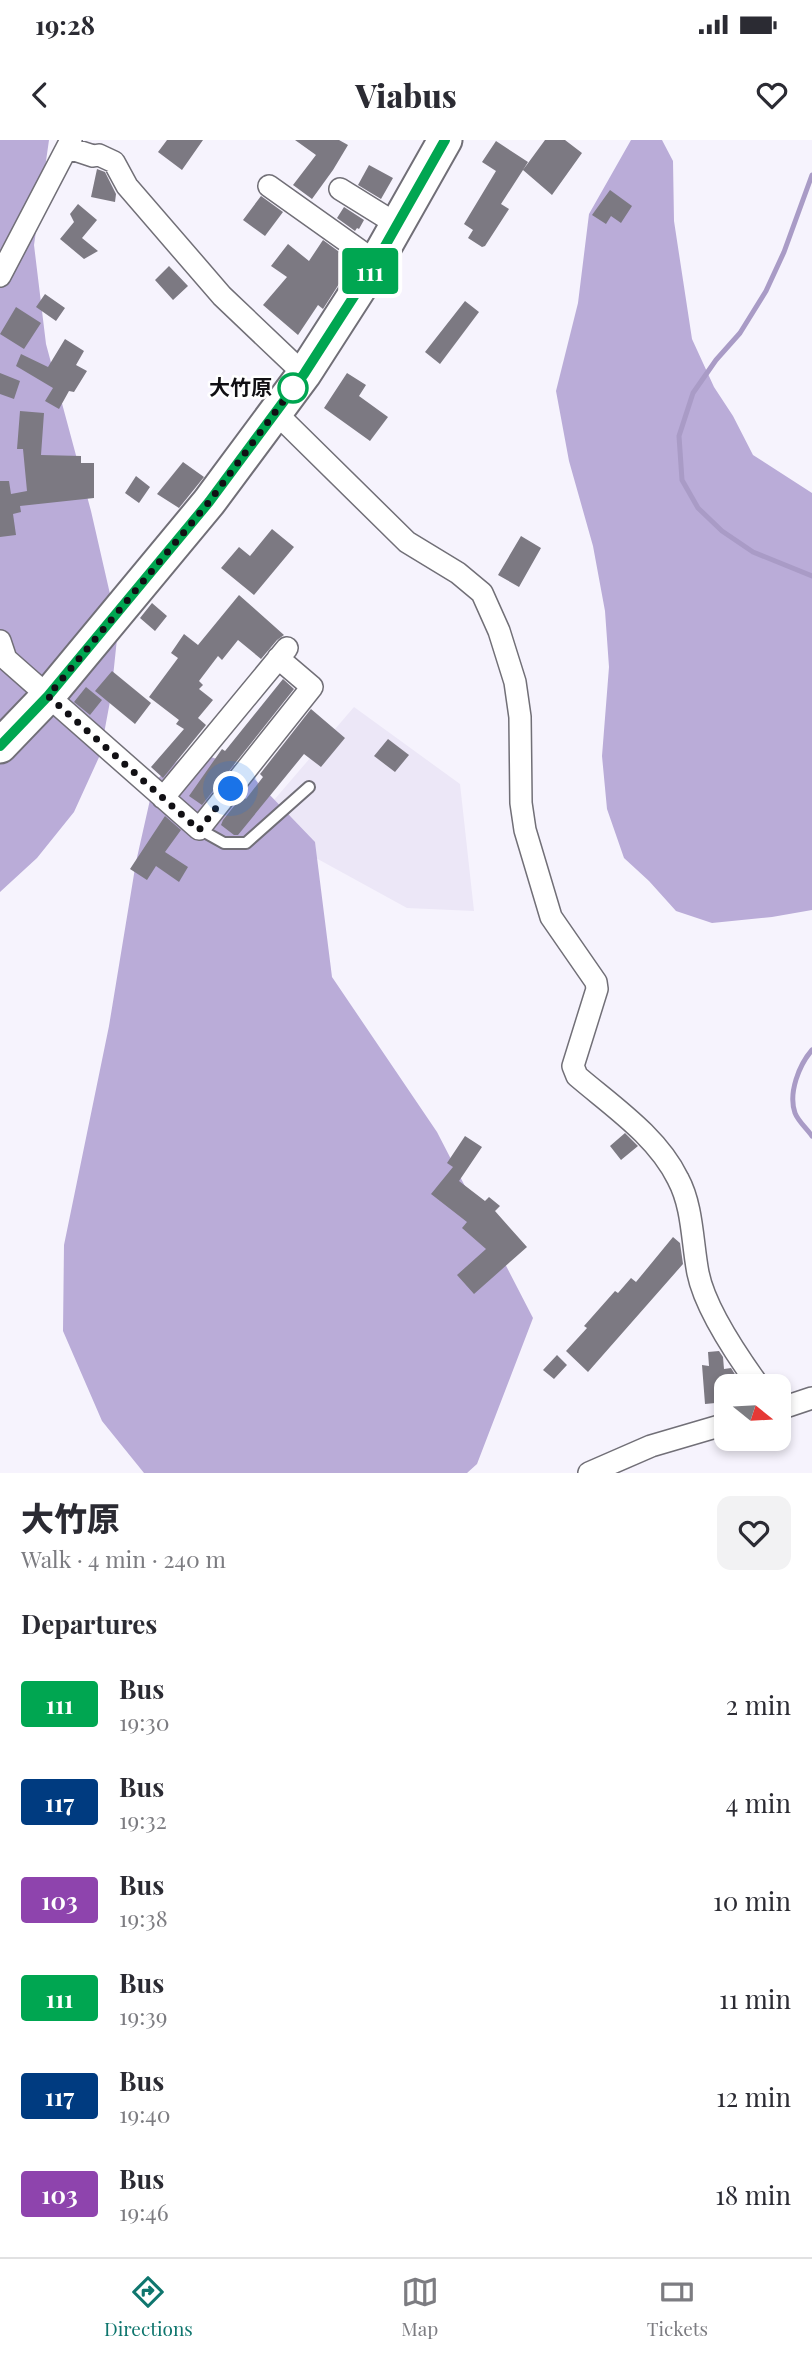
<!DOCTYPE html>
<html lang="en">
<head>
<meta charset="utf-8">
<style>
  body { margin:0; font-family:"Playfair Display","Noto Sans JP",serif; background:#f2f2f3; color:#2b2b33; height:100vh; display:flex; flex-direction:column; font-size:26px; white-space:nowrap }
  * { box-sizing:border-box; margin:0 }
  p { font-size:23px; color:#7c7c81 }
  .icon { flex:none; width:38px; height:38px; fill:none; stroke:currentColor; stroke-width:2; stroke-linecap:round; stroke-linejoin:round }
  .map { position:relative; height:1333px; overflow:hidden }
  .details { display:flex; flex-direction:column; background:#fff; flex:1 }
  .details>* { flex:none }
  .badge { padding:0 14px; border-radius:5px; font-size:24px; line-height:46px }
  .needle { width:46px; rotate:108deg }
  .buttons { position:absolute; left:714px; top:1234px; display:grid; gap:14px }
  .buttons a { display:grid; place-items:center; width:77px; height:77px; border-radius:14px; background:#fff; box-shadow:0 4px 10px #0003; font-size:35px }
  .you { position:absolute; width:35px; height:35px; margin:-18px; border:5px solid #fff; border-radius:50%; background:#1a73e8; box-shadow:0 0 0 10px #1a73e833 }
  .map>.badge { position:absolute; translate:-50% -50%; box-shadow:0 0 0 4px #fff }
  h2 { padding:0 21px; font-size:26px; line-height:63px }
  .round { display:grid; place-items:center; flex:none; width:74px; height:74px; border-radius:14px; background:#f2f2f3 }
  .summary { display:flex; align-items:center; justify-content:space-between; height:119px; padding:0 21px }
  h1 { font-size:33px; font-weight:800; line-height:52px }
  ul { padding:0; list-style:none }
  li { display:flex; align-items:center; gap:21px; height:98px; padding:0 21px }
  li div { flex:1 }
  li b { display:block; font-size:26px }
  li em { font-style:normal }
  li .badge { min-width:77px; font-weight:700; text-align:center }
  .status { display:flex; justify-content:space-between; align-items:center; height:49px; padding:0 35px; background:#fff; direction:ltr }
  .status svg { height:19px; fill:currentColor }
  header { display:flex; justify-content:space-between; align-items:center; height:91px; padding:0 21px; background:#fff; font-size:32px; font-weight:800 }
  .tabs { display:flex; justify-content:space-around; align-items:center; height:98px; border-top:2px solid #e1e1e2; background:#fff; font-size:19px; color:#7c7c81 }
  .tabs a { display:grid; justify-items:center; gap:4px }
  .tabs .selected { color:#0f766e }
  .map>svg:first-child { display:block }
  .built { fill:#ece7f7 }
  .forest { fill:#baacd8 }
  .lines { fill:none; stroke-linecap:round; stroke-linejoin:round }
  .stream { stroke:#a99bc6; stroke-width:5 }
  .building { fill:#7c7982 }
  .lane-casing { stroke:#716f77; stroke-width:14 }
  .street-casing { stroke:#716f77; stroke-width:24 }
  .primary-casing { stroke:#716f77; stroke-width:37 }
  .lane { stroke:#fff; stroke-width:10 }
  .street { stroke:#fff; stroke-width:21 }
  .primary { stroke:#fff; stroke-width:33 }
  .line-casing { stroke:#fff; stroke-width:16 }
  .line { stroke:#00a651; stroke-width:10 }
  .walk { stroke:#111014; stroke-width:7; stroke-dasharray:0 12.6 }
  .stop-dot { fill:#fff; stroke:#00a651; stroke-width:3.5 }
  .labels { text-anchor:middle; stroke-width:5; stroke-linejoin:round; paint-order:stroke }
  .stop-label { font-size:21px; font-weight:bold; fill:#111014; stroke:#fff; text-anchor:end }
</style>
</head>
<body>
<div class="status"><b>19:28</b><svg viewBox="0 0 49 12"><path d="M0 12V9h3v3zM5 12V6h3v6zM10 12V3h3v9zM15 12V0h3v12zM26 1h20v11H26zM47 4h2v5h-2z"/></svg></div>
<header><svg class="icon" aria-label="back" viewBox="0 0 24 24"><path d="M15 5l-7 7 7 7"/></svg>Viabus<svg class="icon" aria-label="heart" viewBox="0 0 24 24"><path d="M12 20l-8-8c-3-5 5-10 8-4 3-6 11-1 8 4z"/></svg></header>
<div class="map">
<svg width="812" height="1333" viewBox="0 0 812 1333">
  <rect width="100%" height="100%" fill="#f6f3fd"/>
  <!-- built -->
  <path class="built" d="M 354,567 L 460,644 L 474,771 L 407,768 L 274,695 L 237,703 Z"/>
  <!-- forest -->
  <path class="forest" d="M 0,0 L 49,0 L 34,105 L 46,204 L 91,371 L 118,489 L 111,556 L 100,615 L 74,672 L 37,718 L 0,752 Z
    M 631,0 L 662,0 L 673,21 L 674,81 L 692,199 L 714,247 L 733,276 L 753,315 L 812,353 L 812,770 L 772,777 L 712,783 L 676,771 L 649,741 L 624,718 L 607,669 L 602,616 L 609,527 L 605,471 L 593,406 L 569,321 L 556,251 L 578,163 L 589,74 Z
    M 190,610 L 244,628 L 315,702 L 332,837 L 437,992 L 533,1178 L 477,1324 L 467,1333 L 144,1333 L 102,1281 L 63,1191 L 64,1105 L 109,886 L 136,722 L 154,642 Z"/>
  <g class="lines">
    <!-- stream -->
    <path class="stream" d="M 812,35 L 784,112 L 766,151 L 740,193 L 716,220 L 693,253 L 679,296 L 682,340 L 698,368 L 722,391 L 753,412 L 812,436
      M 812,910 C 799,925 788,953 795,973 C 798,981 807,989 812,996"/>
  </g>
  <!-- building -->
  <path class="building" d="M 167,0 L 203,0 L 182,30 L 158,12 Z
    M 295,0 L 339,0 L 348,5 L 333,30 L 312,59 L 293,45 L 316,15 Z
    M 545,0 L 565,0 L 582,13 L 552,55 L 523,30 L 501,64 L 509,69 L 485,106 L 482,107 L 468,98 L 473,90 L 464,84 L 496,31 L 482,22 L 496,1 L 528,22 L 523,30 Z
    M 369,25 L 393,38 L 381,59 L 358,45 Z
    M 97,29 L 105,32 L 116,54 L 115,62 L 91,57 Z
    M 610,50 L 632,66 L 621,83 L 611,76 L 606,84 L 592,75 Z
    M 261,56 L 283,72 L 265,96 L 243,80 Z
    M 78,64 L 97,80 L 82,98 L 98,111 L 84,119 L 60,99 L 74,82 L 70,74 Z
    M 344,67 L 364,80 L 359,89 L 357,88 L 355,91 L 337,78 Z
    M 323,100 L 353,122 L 323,169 L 318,165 L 298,195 L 263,165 L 287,137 L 271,126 L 288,104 L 309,121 Z
    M 169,126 L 188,146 L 173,160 L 155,140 Z
    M 45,154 L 65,168 L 56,181 L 36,167 Z
    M 465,161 L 479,172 L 440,224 L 425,212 Z
    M 16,167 L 41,183 L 24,209 L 0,194 Z
    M 65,199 L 84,211 L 76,225 L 87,231 L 74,252 L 69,251 L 59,269 L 45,261 L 53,248 L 16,226 L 21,214 L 48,227 Z
    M 0,233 L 20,241 L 14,259 L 0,254 Z
    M 347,233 L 366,245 L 359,256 L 388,277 L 370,301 L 324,268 Z
    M 20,271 L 44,273 L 41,315 L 81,316 L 81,323 L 94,323 L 94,358 L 20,366 L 21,372 L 13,374 L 16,395 L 0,397 L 0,341 L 9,341 L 11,354 L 27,351 L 23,309 L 17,309 Z
    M 183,322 L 204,337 L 179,368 L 157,354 Z
    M 136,336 L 150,347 L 139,363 L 125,353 Z
    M 272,389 L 294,407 L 254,455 L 221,428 L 239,407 L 250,416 Z
    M 521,396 L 541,408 L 519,447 L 498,435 Z
    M 239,455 L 284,495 L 277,500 L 261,519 L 238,500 L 222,520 L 218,516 L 199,541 L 203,545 L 199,549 L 213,560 L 198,578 L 206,585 L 163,638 L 151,627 L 184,589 L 176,584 L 179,580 L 149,557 L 178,518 L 171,513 L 184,494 L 198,505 Z
    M 152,463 L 167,476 L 155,491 L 140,478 Z
    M 112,531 L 151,563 L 135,584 L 95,551 Z
    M 283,539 L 294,549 L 202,665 L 189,656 L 222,609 L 225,611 Z
    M 86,547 L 102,560 L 90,575 L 74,562 Z
    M 311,569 L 345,598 L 321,627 L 304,614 L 238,695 L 234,695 L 221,685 L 223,680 L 242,656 L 246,659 L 263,637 L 260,634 Z
    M 388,599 L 409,615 L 395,632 L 374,616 Z
    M 165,676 L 181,690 L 165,712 L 188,727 L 179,742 L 156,726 L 147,740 L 130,729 Z
    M 625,993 L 638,1006 L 621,1020 L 610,1006 Z
    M 465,996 L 482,1007 L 459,1041 L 485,1061 L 489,1057 L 500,1066 L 495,1071 L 527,1107 L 474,1154 L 457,1135 L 486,1109 L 462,1088 L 467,1082 L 431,1054 L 453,1027 L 447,1023 Z
    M 673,1097 L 680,1103 L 683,1124 L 588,1232 L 566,1211 L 587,1188 L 584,1186 L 615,1151 L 618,1153 L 631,1138 L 636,1142 Z
    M 719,1211 L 723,1217 L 724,1229 L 731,1228 L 738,1239 L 739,1246 L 726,1246 L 726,1262 L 705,1264 L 702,1225 L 709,1226 L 708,1212 Z
    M 557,1215 L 567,1225 L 554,1239 L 543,1230 Z"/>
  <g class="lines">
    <!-- lane casing -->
    <g class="lane-casing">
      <path id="lane" d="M 199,689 L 224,703 L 246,703 L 309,647"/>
    </g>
    <!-- street casing -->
    <g class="street-casing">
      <path id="street" d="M 69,8 L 93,16 L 99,15 L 114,22 L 127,46 L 222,156 L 304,234
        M 269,46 L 376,122
        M 340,49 L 398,85
        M 0,136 L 71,0
        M 275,272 L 407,402 L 458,433 L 482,453 L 499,491 L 515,542 L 520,577 L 521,663 L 525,690 L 551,777 L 596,842 L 597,849 L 573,926 L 577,936 C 612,966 657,996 678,1039 C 693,1067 692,1102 698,1133 C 705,1168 738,1217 759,1246
        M 0,501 L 6,519 L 199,689 L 312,547 L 278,518
        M 163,658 L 287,508
        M 779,1269 L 812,1258
        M 589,1333 L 651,1306 L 726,1284"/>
    </g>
    <!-- primary casing -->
    <g class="primary-casing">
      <path id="primary" d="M 0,606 L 48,556 L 209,362 L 304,234 L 376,122 L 445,0"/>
    </g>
    <!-- lane -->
    <use href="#lane" class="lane"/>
    <!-- street -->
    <use href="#street" class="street"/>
    <!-- primary -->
    <use href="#primary" class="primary"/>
  </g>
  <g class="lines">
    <!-- line casing -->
    <g class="line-casing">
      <path id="line" d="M 0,606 L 48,556 L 209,362 L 304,234 L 376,122 L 445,0"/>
    </g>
    <!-- line -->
    <use href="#line" class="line"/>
    <!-- walk -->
    <path class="walk" d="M 231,649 L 199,690 L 48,556 L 209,362 L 293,248"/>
  </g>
  <!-- markers -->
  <circle class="stop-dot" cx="293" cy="248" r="14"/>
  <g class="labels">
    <!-- stop labels -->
    <g class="stop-label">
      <text x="272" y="255">大竹原</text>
    </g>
  </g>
</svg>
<div class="buttons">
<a><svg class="needle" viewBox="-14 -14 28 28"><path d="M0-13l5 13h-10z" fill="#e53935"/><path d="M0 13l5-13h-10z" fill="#7c7c81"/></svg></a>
</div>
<div class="you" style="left:231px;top:649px"></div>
<b class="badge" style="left:370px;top:131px;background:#00a651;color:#fff">111</b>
</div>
<section class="details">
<div class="summary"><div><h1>大竹原</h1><p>Walk · 4 min · 240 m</p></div><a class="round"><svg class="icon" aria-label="heart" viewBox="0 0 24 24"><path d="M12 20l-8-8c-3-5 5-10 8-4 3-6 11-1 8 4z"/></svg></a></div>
<h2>Departures</h2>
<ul>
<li><span class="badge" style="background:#00a651;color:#fff">111</span><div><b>Bus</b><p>19:30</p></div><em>2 min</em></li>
<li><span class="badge" style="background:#003b80;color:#fff">117</span><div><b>Bus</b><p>19:32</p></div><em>4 min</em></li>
<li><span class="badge" style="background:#8e44ad;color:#fff">103</span><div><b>Bus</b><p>19:38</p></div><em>10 min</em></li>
<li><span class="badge" style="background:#00a651;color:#fff">111</span><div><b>Bus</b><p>19:39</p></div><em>11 min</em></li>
<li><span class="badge" style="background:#003b80;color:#fff">117</span><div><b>Bus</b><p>19:40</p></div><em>12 min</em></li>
<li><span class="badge" style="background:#8e44ad;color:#fff">103</span><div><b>Bus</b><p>19:46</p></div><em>18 min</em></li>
</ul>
</section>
<nav class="tabs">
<a class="selected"><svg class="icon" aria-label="directions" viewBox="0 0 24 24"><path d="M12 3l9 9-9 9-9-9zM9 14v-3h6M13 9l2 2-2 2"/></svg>Directions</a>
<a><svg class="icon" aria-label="map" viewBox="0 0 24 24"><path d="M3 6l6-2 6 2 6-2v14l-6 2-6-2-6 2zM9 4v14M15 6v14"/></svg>Map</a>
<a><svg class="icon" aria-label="tickets" viewBox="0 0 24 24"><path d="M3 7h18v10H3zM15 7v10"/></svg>Tickets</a>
</nav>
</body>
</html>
